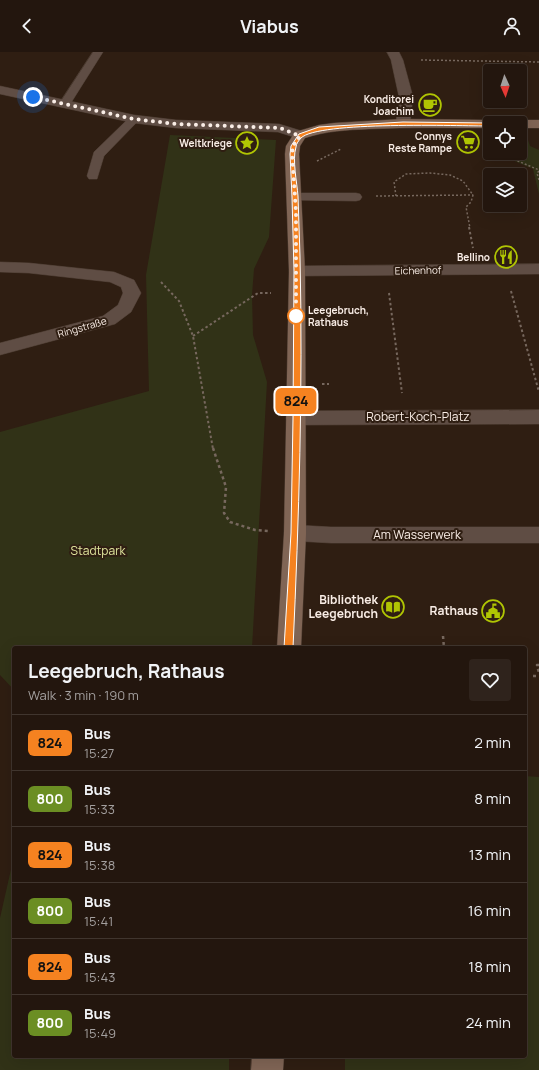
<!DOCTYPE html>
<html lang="en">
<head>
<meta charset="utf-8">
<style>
  body { margin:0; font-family:Manrope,sans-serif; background:#2f231c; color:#f1f3f6; height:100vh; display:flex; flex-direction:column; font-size:15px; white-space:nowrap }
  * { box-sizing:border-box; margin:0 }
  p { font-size:13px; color:#a39f9e }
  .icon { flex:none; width:22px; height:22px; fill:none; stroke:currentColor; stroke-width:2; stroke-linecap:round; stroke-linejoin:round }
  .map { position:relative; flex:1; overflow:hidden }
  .panel { position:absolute; left:12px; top:594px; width:515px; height:412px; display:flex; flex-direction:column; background:#23160e; border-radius:4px; box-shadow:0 4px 16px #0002,0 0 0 1px #40352e }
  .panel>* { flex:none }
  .badge { padding:0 8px; border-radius:6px; font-size:14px; line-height:26px }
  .needle { width:26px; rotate:177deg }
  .tools { position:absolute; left:483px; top:12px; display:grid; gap:8px }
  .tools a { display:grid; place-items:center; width:44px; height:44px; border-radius:4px; background:#23160e; box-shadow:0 4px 16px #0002,0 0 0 1px #40352e; font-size:20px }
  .you { position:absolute; width:20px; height:20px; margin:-10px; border:3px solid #fff; border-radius:50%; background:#1a73e8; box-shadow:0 0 0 6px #1a73e833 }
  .map>.badge { position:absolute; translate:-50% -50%; box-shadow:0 0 0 2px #fff }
  .round { display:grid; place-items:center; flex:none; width:42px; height:42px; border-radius:4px; background:#2f231c }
  .headline { display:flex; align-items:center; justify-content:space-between; height:68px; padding:0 16px }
  h1 { font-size:19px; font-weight:700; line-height:30px }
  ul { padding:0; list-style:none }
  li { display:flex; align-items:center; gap:12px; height:56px; padding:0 16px; border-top:1px solid #40352e }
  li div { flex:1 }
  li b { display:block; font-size:15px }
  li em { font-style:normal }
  li .badge { min-width:44px; font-weight:700; text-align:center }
  header { display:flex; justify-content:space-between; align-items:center; height:52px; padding:0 16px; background:#23160e; font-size:18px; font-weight:700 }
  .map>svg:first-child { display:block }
  .green { fill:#313217 }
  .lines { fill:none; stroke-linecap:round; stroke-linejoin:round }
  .lane-casing { stroke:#4b3b30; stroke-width:1 }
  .street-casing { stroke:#4b3b30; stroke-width:1 }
  .secondary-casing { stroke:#4b3b30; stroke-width:1 }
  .path-far2 { stroke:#77685e; stroke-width:1.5; stroke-dasharray:2 2; stroke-linecap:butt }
  .path-far1 { stroke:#77685e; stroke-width:2; stroke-dasharray:2.5 2.5; stroke-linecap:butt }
  .path { stroke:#77685e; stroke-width:2.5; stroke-dasharray:3 3; stroke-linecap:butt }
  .lane { fill:#5f4d44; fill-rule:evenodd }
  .street { fill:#5f4d44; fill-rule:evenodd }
  .secondary { fill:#806555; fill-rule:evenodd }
  .line { fill:#f58220; stroke:#fff }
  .walk { stroke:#f9ede6; stroke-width:4; stroke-dasharray:0 7.2 }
  .stop-dot { fill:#fff; stroke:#f58220; stroke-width:2 }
  .labels { text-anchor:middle; stroke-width:4; stroke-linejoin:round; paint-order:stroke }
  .far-poi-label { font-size:10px; font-weight:bold; fill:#f9ede6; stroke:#2f1e12; text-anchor:end }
  .far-street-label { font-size:10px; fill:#f9ede6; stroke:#2f1e12 }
  .far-stop-label { font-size:10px; font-weight:bold; fill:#f9ede6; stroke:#2f1e12; text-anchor:start }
  .street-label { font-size:12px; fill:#f9ede6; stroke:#2f1e12 }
  .park-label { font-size:12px; fill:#e0e59d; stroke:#2f1e12 }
  .poi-label { font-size:12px; font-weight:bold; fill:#f9ede6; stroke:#2f1e12; text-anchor:end }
</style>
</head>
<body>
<header><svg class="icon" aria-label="back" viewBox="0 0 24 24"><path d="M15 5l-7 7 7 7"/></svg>Viabus<svg class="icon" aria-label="person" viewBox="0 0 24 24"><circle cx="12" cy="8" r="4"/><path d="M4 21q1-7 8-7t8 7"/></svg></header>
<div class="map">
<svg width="539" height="1018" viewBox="0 0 539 1018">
  <rect width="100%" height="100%" fill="#2f1e12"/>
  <!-- green -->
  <path class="green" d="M 170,83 L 276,88 L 269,185 L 254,217 L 252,243 L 253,283 L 267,330 L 252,596 L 14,596 L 14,638 L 0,623 L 0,380 L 149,339 L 146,223 Z
    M 528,88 L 530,94 L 539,98 L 539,142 L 533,117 L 496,101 L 520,101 L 520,89 Z
    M 525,724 L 539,725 L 539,1018 L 345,1018 L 345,1004 L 525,1004 Z
    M 14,804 L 14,1004 L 229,1004 L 229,1018 L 0,1018 L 0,866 Z"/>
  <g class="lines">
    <!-- lane casing -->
    <g class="lane-casing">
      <path id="lane" d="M 93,0 L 103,0 L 69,54 L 61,54 L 59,52 Z
        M 134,64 L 138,65 L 140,67 L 104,104 L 97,127 L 89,127 L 87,124 L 94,100 L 130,65 Z
        M 295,141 L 356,141 L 360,142 L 362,145 L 360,148 L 356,149 L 291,148 L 289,145 L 291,142 Z"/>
    </g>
    <!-- street casing -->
    <g class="street-casing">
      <path id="street" d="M 387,0 L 399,0 L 403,8 L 413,45 L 410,71 L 408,74 L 403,75 L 398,74 L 396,71 L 399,45 L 391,8 Z
        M 0,34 L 134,63 L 176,68 L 279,72 L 305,80 L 307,83 L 305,86 L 300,87 L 278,80 L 176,76 L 134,71 L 0,42 Z
        M 0,210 L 29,211 L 114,220 L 134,228 L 141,241 L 131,260 L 115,272 L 0,303 L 0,291 L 103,264 L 118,253 L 123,241 L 121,235 L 110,230 L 29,221 L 0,220 Z
        M 539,212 L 539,222 L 297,224 L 291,223 L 289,219 L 291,215 L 297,214 Z
        M 539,358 L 539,372 L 296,373 L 289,371 L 286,366 L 289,361 L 296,359 Z
        M 295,473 L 331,475 L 539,475 L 539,491 L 331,491 L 295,489 L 287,487 L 284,481 L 287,475 Z"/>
    </g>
    <!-- secondary casing -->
    <g class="secondary-casing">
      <path id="secondary" d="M 403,67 L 490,68 L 496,71 L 490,71 L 490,76 C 450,76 410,75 369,77 C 347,78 326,79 305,86 L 300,94 L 299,102 L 305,219 L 306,481 L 301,596 L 277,596 L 284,481 L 289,219 L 285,102 L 286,94 L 295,80 L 319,73 L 334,71 Z
        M 520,68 L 539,68 L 539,76 L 520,76 L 520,71 L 514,71 Z
        M 252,1004 L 284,1004 L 283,1018 L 251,1018 Z"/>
    </g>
    <!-- path-far2 -->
    <path class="path-far2" d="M 421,8 L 539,10
      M 483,94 L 490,97
      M 499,101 L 539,118
      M 317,109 L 341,97
      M 539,119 L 537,121 L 539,128
      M 376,144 L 473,143
      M 396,144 L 394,130 L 406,122 L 430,121 L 450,123 L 463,129 L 473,143 L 471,150 L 466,155 L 470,176"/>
    <!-- path-far1 -->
    <path class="path-far1" d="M 469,175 L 473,196
      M 161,230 L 179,249 L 193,284 L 213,397
      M 511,239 L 539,340
      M 389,241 L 402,341
      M 193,284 L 258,241 L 271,241
      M 322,332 L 329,332"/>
    <!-- path -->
    <path class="path" d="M 213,396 L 226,435 L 224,461 L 230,470 L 255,478 L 268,479
      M 443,584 L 444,596
      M 539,613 L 537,613 L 539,621
      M 533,624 L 539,624"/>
    <!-- lane -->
    <use href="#lane" class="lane"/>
    <!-- street -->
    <use href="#street" class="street"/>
    <!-- secondary -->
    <use href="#secondary" class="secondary"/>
  </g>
  <!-- line -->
  <path class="line" d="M 403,70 L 490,71 L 492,72 L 490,74 C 460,74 318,69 301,86 C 299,88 296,92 296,95 C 292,108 297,130 298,144 C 299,164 299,184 300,204 C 303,335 299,466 293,596 L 289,600 L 284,596 L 291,481 L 293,366 L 294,219 L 292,145 L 290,102 L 291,94 L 299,82 L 319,75 Z"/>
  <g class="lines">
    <!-- walk -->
    <path class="walk" d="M 33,45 L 134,67 L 176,72 L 280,76 L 300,84 L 293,94 L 292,102 L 296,160 L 296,264"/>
  </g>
  <!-- icons -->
  <defs>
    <g id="cafe-ring" transform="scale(1.15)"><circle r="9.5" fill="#2f1e12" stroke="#b0c503" stroke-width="1.5"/><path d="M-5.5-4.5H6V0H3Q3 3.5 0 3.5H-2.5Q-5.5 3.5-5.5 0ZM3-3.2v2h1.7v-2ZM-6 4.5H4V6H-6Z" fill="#b0c503"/></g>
    <g id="supermarket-ring" transform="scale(1.15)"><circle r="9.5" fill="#2f1e12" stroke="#b0c503" stroke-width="1.5"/><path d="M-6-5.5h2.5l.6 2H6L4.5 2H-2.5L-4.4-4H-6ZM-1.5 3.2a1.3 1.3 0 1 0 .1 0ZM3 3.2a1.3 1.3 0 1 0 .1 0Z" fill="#b0c503"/></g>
    <g id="sight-ring" transform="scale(1.15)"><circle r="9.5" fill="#2f1e12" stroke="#b0c503" stroke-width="1.5"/><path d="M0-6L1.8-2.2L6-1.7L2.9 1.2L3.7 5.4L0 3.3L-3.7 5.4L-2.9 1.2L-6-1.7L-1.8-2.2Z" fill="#b0c503"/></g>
    <g id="restaurant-ring" transform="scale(1.15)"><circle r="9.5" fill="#2f1e12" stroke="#b0c503" stroke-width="1.5"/><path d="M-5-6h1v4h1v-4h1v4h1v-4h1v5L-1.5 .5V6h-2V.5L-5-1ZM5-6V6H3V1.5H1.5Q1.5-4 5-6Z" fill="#b0c503"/></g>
    <g id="library-ring" transform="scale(1.15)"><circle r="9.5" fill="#2f1e12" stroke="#b0c503" stroke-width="1.5"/><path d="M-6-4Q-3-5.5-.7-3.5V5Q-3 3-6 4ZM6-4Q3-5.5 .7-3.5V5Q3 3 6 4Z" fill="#b0c503"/></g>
    <g id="civic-ring" transform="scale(1.15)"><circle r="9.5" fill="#2f1e12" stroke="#b0c503" stroke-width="1.5"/><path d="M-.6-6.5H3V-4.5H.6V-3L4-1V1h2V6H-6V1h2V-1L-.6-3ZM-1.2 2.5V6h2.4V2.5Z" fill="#b0c503"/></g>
  </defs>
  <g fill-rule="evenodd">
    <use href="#cafe-ring" x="430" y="53"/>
    <use href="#supermarket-ring" x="468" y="90"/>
    <use href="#sight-ring" x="247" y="91"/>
    <use href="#restaurant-ring" x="506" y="205"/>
    <use href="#library-ring" x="393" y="555"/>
    <use href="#civic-ring" x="493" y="559"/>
  </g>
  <!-- markers -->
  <circle class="stop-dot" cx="296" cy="264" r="8"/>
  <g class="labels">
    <!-- far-poi labels -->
    <g class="far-poi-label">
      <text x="414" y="51">Konditorei<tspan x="414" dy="12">Joachim</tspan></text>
      <text x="452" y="88">Connys<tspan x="452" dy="12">Reste Rampe</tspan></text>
      <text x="232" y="95">Weltkriege</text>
      <text x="490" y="209">Bellino</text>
    </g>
    <!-- far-street labels -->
    <g class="far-street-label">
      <text transform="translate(418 218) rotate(-1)" y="4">Eichenhof</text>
      <text transform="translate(82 275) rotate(-16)" y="4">Ringstraße</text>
    </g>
    <!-- far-stop labels -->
    <g class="far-stop-label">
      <text x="308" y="262">Leegebruch,<tspan x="308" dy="12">Rathaus</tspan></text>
    </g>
    <!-- street labels -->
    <g class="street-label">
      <text x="418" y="369">Robert-Koch-Platz</text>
      <text x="417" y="487">Am Wasserwerk</text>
    </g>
    <!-- park labels -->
    <g class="park-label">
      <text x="98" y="503">Stadtpark</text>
    </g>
    <!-- poi labels -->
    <g class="poi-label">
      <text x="378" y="552">Bibliothek<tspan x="378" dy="14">Leegebruch</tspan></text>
      <text x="478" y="563">Rathaus</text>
    </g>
  </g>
</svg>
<div class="tools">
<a><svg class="needle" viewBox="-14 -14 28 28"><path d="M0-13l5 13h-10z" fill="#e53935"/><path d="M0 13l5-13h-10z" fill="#a39f9e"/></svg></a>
<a><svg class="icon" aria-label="locate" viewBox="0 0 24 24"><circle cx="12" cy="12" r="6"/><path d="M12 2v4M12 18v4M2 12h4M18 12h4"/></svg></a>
<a><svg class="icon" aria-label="layers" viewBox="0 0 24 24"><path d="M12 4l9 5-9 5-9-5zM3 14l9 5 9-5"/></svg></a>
</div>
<div class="you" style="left:33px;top:45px"></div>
<b class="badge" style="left:296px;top:349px;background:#f58220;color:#111">824</b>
<section class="panel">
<div class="headline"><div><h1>Leegebruch, Rathaus</h1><p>Walk · 3 min · 190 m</p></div><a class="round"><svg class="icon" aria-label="heart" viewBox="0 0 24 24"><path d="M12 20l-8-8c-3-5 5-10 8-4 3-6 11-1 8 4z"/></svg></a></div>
<ul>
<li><span class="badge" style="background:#f58220;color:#111">824</span><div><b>Bus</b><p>15:27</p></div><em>2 min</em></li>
<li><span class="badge" style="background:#6b8e23;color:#fff">800</span><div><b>Bus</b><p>15:33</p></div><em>8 min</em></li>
<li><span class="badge" style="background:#f58220;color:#111">824</span><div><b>Bus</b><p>15:38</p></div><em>13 min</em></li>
<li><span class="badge" style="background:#6b8e23;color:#fff">800</span><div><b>Bus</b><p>15:41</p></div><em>16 min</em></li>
<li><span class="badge" style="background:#f58220;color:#111">824</span><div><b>Bus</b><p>15:43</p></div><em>18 min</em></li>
<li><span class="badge" style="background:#6b8e23;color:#fff">800</span><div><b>Bus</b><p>15:49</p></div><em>24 min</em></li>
</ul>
</section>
</div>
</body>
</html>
